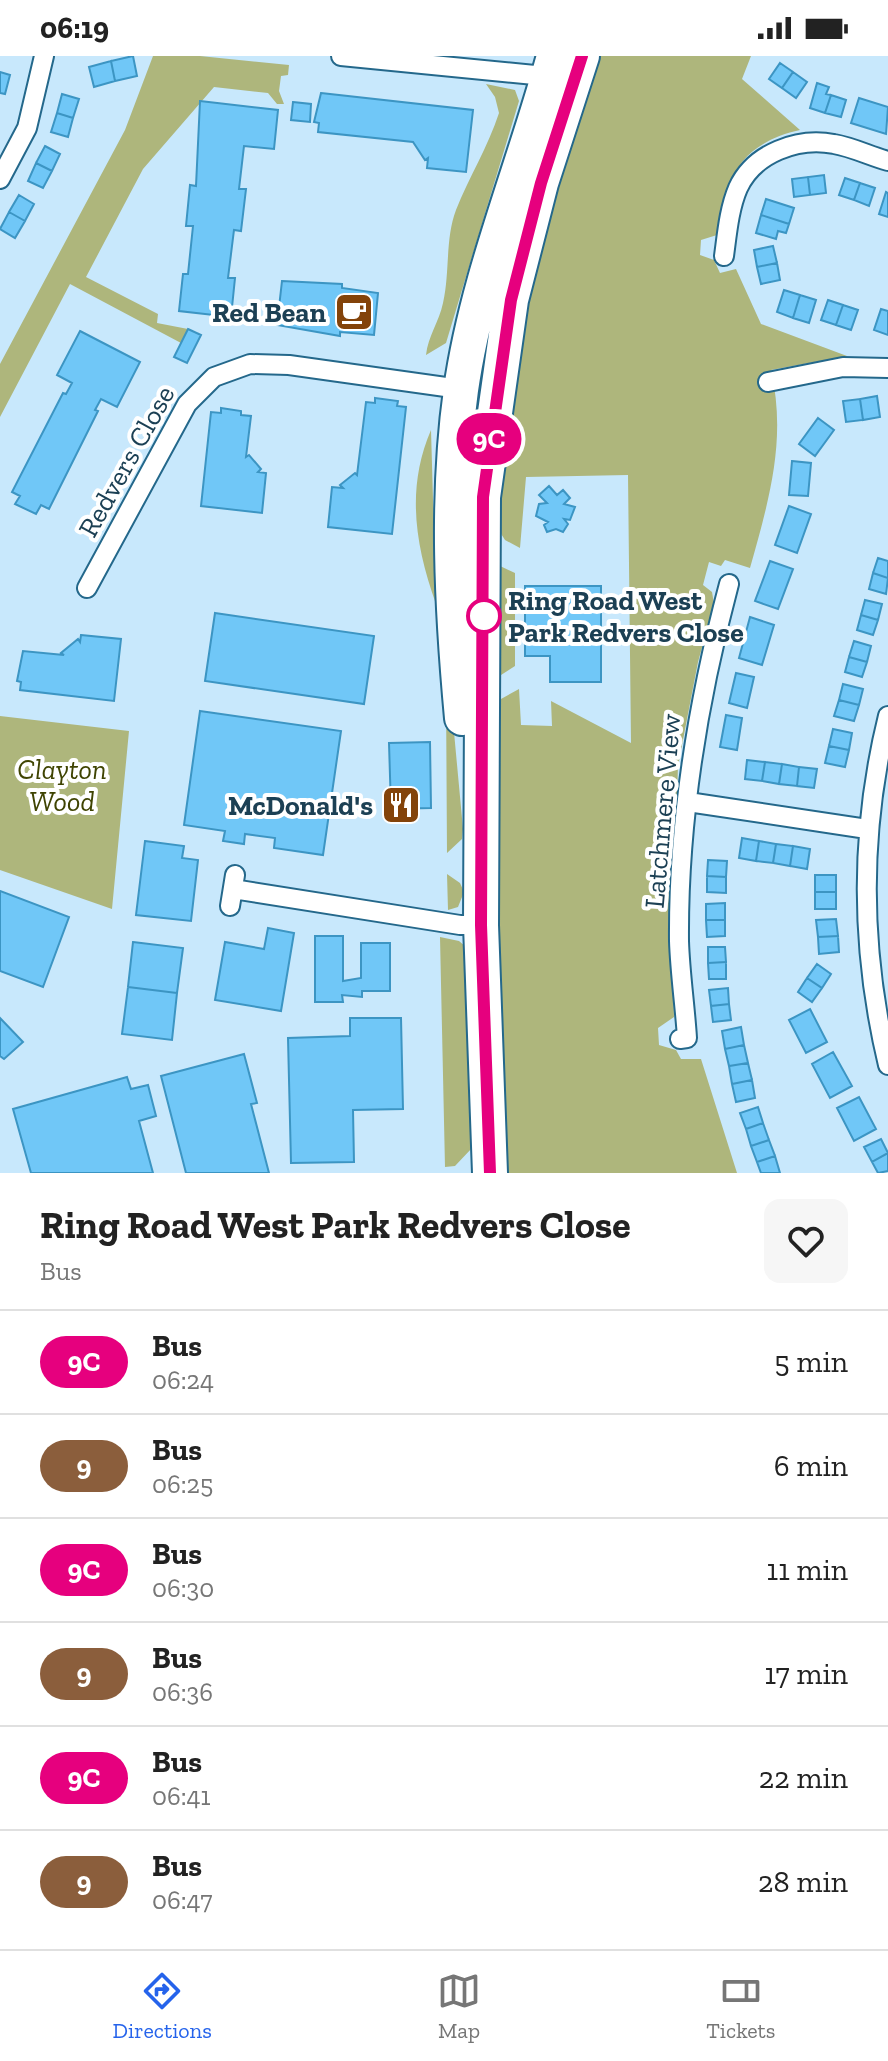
<!DOCTYPE html>
<html lang="en">
<head>
<meta charset="utf-8">
<style>
  body { margin:0; font-family:"Zilla Slab",serif; background:#f6f6f6; color:#222; height:100vh; display:flex; flex-direction:column; font-size:30px; white-space:nowrap }
  * { box-sizing:border-box; margin:0 }
  p { font-size:26px; color:#767676 }
  .icon { flex:none; width:44px; height:44px; fill:none; stroke:currentColor; stroke-width:2; stroke-linecap:round; stroke-linejoin:round }
  .map { position:relative; height:1117px; overflow:hidden }
  .side { display:flex; flex-direction:column; background:#fff; flex:1 }
  .side>* { flex:none }
  .badge { padding:0 16px; border-radius:26px; font-size:28px; line-height:52px }
  .map>.badge { position:absolute; translate:-50% -50%; box-shadow:0 0 0 4px #fff }
  .round { display:grid; place-items:center; flex:none; width:84px; height:84px; border-radius:16px; background:#f6f6f6 }
  .overview { display:flex; align-items:center; justify-content:space-between; height:136px; padding:0 40px }
  h1 { font-size:38px; font-weight:800; line-height:60px }
  ul { padding:0; list-style:none }
  li { display:flex; align-items:center; gap:24px; height:104px; padding:0 40px; border-top:2px solid #e0e0e0 }
  li div { flex:1 }
  li b { display:block; font-size:30px }
  li em { font-style:normal }
  li .badge { min-width:88px; font-weight:700; text-align:center }
  .status { display:flex; justify-content:space-between; align-items:center; height:56px; padding:0 40px; background:#fff; direction:ltr }
  .status svg { height:22px; fill:currentColor }
  .menu { display:flex; justify-content:space-around; align-items:center; height:112px; border-top:2px solid #e0e0e0; background:#fff; font-size:22px; color:#767676 }
  .menu a { display:grid; justify-items:center; gap:4px }
  .menu .current { color:#2563eb }
  .map>svg:first-child { display:block }
  .green { fill:#aeb67c }
  .building { fill:#70c7f7; stroke:#3c95c3; stroke-width:2 }
  .lines { fill:none; stroke-linecap:round; stroke-linejoin:round }
  .street-casing { stroke:#24688b; stroke-width:22 }
  .highway-casing { stroke:#24688b; stroke-width:38 }
  .street { stroke:#fff; stroke-width:18 }
  .highway { stroke:#fff; stroke-width:34 }
  .line-casing { stroke:#fff; stroke-width:18 }
  .line { stroke:#e6007e; stroke-width:12 }
  .stop-dot { fill:#fff; stroke:#e6007e; stroke-width:4 }
  .labels { text-anchor:middle; stroke-width:8; stroke-linejoin:round; paint-order:stroke }
  .poi-label { font-size:28px; font-weight:bold; fill:#1c4054; stroke:#fff; text-anchor:end }
  .street-label { font-size:28px; fill:#1c4054; stroke:#fff }
  .stop-label { font-size:28px; font-weight:bold; fill:#1c4054; stroke:#fff; text-anchor:start }
  .park-label { font-size:28px; font-style:italic; fill:#3f4402; stroke:#fff }
</style>
</head>
<body>
<div class="status"><b>06:19</b><svg viewBox="0 0 49 12"><path d="M0 12V9h3v3zM5 12V6h3v6zM10 12V3h3v9zM15 12V0h3v12zM26 1h20v11H26zM47 4h2v5h-2z"/></svg></div>
<div class="map">
<svg width="888" height="1117" viewBox="0 0 888 1117">
  <rect width="100%" height="100%" fill="#c8e8fc"/>
  <!-- green -->
  <path class="green" d="M 153,0 L 200,0 L 289,9 L 288,19 L 281,20 L 279,35 L 284,48 L 277,48 L 268,37 L 214,31 L 143,113 L 86,221 L 158,258 L 157,267 L 188,273 L 181,287 L 70,228 L 0,361 L 0,308 L 125,74 Z
    M 595,0 L 751,0 L 742,23 L 800,74 C 768,81 740,97 729,130 C 724,146 724,164 717,179 L 701,184 L 700,199 L 714,204 L 720,217 L 736,213 L 761,268 L 847,300 L 771,314 C 787,384 769,444 750,512 L 725,504 L 721,510 L 709,506 L 703,529 L 712,536 L 714,548 L 698,606 L 678,710 L 672,885 L 674,961 L 658,972 L 659,989 L 676,994 L 681,1003 L 701,1003 L 737,1117 L 506,1117 L 498,1010 L 496,655 L 501,643 L 519,633 L 521,669 L 552,670 L 551,645 L 631,687 L 628,419 L 526,421 L 520,492 L 505,484 L 498,473 L 500,395 L 510,376 L 505,357 L 526,244 Z
    M 486,28 L 515,34 L 519,45 L 446,287 L 426,299 C 428,280 439,266 443,247 C 450,217 445,183 456,154 C 469,121 488,91 499,57 L 495,41 Z
    M 431,374 L 436,548 C 415,489 406,432 431,374 Z
    M 498,509 L 515,517 L 515,610 L 501,619 L 497,617 Z
    M 446,633 L 450,633 L 463,773 L 462,783 L 447,797 Z
    M 0,660 L 129,675 L 112,853 L 0,814 Z
    M 447,818 L 460,827 L 464,836 L 458,851 L 448,854 Z
    M 440,881 L 459,885 L 466,891 L 472,1092 L 455,1110 L 445,1111 Z"/>
  <!-- building -->
  <path class="building" d="M 133,0 L 137,20 L 115,25 L 111,5 Z
    M 111,5 L 115,25 L 94,31 L 89,11 Z
    M 780,7 L 793,16 L 782,32 L 769,23 Z
    M 0,16 L 10,19 L 5,38 L 0,37 Z
    M 793,16 L 807,26 L 796,42 L 782,32 Z
    M 817,27 L 829,31 L 826,38 L 831,39 L 825,57 L 810,52 Z
    M 321,37 L 473,54 L 466,116 L 427,112 L 428,102 L 425,104 L 413,86 L 318,76 L 319,67 L 314,66 Z
    M 62,38 L 79,43 L 73,62 L 57,57 Z
    M 831,39 L 846,44 L 841,61 L 825,57 Z
    M 859,42 L 888,51 L 886,78 L 851,67 Z
    M 200,45 L 278,54 L 274,93 L 244,90 L 239,133 L 246,133 L 241,175 L 234,174 L 228,222 L 235,222 L 231,261 L 179,255 L 183,218 L 188,218 L 193,170 L 186,170 L 190,129 L 196,130 Z
    M 293,46 L 311,48 L 310,66 L 291,64 Z
    M 57,57 L 73,62 L 68,81 L 51,76 Z
    M 45,90 L 60,98 L 52,115 L 36,107 Z
    M 36,107 L 52,115 L 43,132 L 28,125 Z
    M 824,119 L 826,137 L 810,139 L 808,121 Z
    M 808,121 L 810,139 L 794,141 L 792,123 Z
    M 845,122 L 860,127 L 854,144 L 839,139 Z
    M 860,127 L 875,132 L 869,150 L 854,144 Z
    M 886,136 L 888,137 L 888,161 L 879,158 Z
    M 19,139 L 34,148 L 25,165 L 9,156 Z
    M 766,143 L 794,152 L 789,168 L 761,159 Z
    M 9,156 L 25,165 L 15,182 L 0,173 Z
    M 761,159 L 789,168 L 786,177 L 778,175 L 776,183 L 756,177 Z
    M 773,190 L 777,207 L 757,211 L 754,194 Z
    M 777,207 L 780,224 L 761,228 L 757,211 Z
    M 282,225 L 342,228 L 342,232 L 378,237 L 374,279 L 340,276 L 340,280 L 277,269 Z
    M 784,234 L 800,239 L 793,262 L 777,256 Z
    M 800,239 L 816,244 L 809,267 L 793,262 Z
    M 828,244 L 843,249 L 836,269 L 821,264 Z
    M 843,249 L 858,254 L 851,274 L 836,269 Z
    M 881,253 L 888,255 L 888,279 L 874,274 Z
    M 188,273 L 201,279 L 187,307 L 174,301 Z
    M 80,275 L 140,306 L 117,351 L 101,343 L 95,354 L 98,355 L 49,453 L 41,449 L 36,458 L 15,448 L 20,440 L 12,436 L 63,337 L 66,338 L 72,327 L 57,319 Z
    M 877,340 L 880,361 L 863,364 L 860,343 Z
    M 375,342 L 398,345 L 397,350 L 406,351 L 392,478 L 328,471 L 332,431 L 343,432 L 340,429 L 355,417 L 357,419 L 366,346 L 375,347 Z
    M 860,343 L 863,364 L 846,366 L 843,345 Z
    M 221,352 L 241,355 L 241,359 L 251,360 L 246,401 L 249,399 L 261,413 L 258,416 L 266,417 L 262,457 L 201,450 L 211,356 L 221,357 Z
    M 818,362 L 834,374 L 815,400 L 799,388 Z
    M 792,405 L 811,407 L 808,440 L 789,439 Z
    M 549,430 L 557,439 L 563,434 L 570,442 L 564,448 L 575,451 L 570,464 L 564,463 L 568,468 L 563,476 L 556,473 L 547,476 L 544,469 L 548,466 L 536,460 L 539,448 L 547,447 L 539,439 Z
    M 789,450 L 811,458 L 797,497 L 775,489 Z
    M 878,502 L 888,505 L 888,522 L 873,517 Z
    M 770,505 L 793,513 L 778,553 L 755,545 Z
    M 873,517 L 888,522 L 886,538 L 869,533 Z
    M 525,530 L 601,530 L 601,626 L 550,626 L 550,600 L 525,600 Z
    M 865,544 L 882,548 L 878,564 L 861,559 Z
    M 215,557 L 374,580 L 364,648 L 205,625 Z
    M 861,559 L 878,564 L 873,579 L 857,574 Z
    M 750,561 L 774,569 L 762,609 L 739,602 Z
    M 81,579 L 121,583 L 114,645 L 20,634 L 21,626 L 17,625 L 23,595 L 64,599 L 61,597 L 78,583 L 80,586 Z
    M 854,585 L 871,590 L 867,606 L 849,601 Z
    M 849,601 L 867,606 L 862,621 L 845,616 Z
    M 736,617 L 754,621 L 747,652 L 729,647 Z
    M 843,628 L 863,633 L 859,649 L 839,644 Z
    M 839,644 L 859,649 L 854,665 L 834,660 Z
    M 200,655 L 341,675 L 323,799 L 274,792 L 275,782 L 245,778 L 244,788 L 223,785 L 225,775 L 184,769 Z
    M 726,659 L 742,662 L 737,694 L 720,691 Z
    M 833,673 L 852,677 L 849,694 L 829,690 Z
    M 430,686 L 431,752 L 391,753 L 389,687 Z
    M 829,690 L 849,694 L 845,711 L 825,707 Z
    M 747,704 L 765,706 L 762,725 L 745,723 Z
    M 765,706 L 782,708 L 779,728 L 762,725 Z
    M 782,708 L 799,711 L 797,730 L 779,728 Z
    M 799,711 L 817,713 L 814,732 L 797,730 Z
    M 742,782 L 759,785 L 756,805 L 739,802 Z
    M 145,785 L 184,790 L 182,802 L 198,804 L 191,865 L 136,859 Z
    M 759,785 L 776,788 L 773,807 L 756,805 Z
    M 776,788 L 793,790 L 790,810 L 773,807 Z
    M 793,790 L 810,793 L 807,813 L 790,810 Z
    M 708,804 L 727,805 L 726,821 L 707,820 Z
    M 815,819 L 836,819 L 836,836 L 815,836 Z
    M 707,820 L 726,821 L 726,837 L 707,836 Z
    M 0,835 L 69,861 L 43,931 L 0,915 Z
    M 815,836 L 836,836 L 836,853 L 815,853 Z
    M 725,847 L 725,864 L 706,864 L 706,848 Z
    M 836,863 L 838,880 L 818,881 L 816,864 Z
    M 706,864 L 725,864 L 725,880 L 707,881 Z
    M 268,872 L 294,877 L 281,955 L 215,944 L 225,886 L 264,893 Z
    M 315,880 L 343,880 L 343,925 L 361,922 L 361,887 L 390,887 L 390,935 L 362,935 L 362,941 L 342,939 L 343,946 L 315,946 Z
    M 838,880 L 839,896 L 819,898 L 818,881 Z
    M 133,886 L 183,892 L 177,937 L 128,931 Z
    M 708,891 L 725,891 L 726,906 L 708,907 Z
    M 726,906 L 726,923 L 709,923 L 708,907 Z
    M 817,908 L 831,918 L 822,932 L 807,922 Z
    M 807,922 L 822,932 L 812,946 L 798,936 Z
    M 128,931 L 177,937 L 172,984 L 122,978 Z
    M 728,932 L 729,948 L 711,950 L 709,934 Z
    M 729,948 L 731,964 L 713,966 L 711,950 Z
    M 810,953 L 827,986 L 806,997 L 789,964 Z
    M 0,962 L 23,986 L 4,1003 L 0,1000 Z
    M 350,962 L 401,962 L 403,1053 L 353,1054 L 354,1106 L 291,1107 L 288,982 L 350,980 Z
    M 741,971 L 744,989 L 725,993 L 722,975 Z
    M 744,989 L 748,1007 L 729,1010 L 725,993 Z
    M 833,996 L 852,1030 L 830,1042 L 812,1008 Z
    M 244,998 L 257,1047 L 251,1048 L 269,1117 L 186,1117 L 161,1020 Z
    M 748,1007 L 752,1024 L 732,1028 L 729,1010 Z
    M 127,1021 L 131,1033 L 148,1029 L 156,1060 L 139,1065 L 153,1117 L 31,1117 L 13,1053 Z
    M 752,1024 L 755,1042 L 736,1046 L 732,1028 Z
    M 859,1041 L 876,1073 L 854,1085 L 837,1052 Z
    M 758,1051 L 763,1067 L 746,1073 L 740,1057 Z
    M 763,1067 L 769,1084 L 751,1090 L 746,1073 Z
    M 881,1083 L 888,1097 L 872,1106 L 864,1091 Z
    M 769,1084 L 775,1100 L 757,1106 L 751,1090 Z
    M 888,1097 L 888,1115 L 878,1117 L 872,1106 Z
    M 775,1100 L 780,1117 L 761,1117 L 757,1106 Z"/>
  <g class="lines">
    <!-- street casing -->
    <g class="street-casing">
      <path id="street" d="M 341,0 L 555,21
        M 0,123 L 27,72 L 44,0
        M 724,200 C 727,178 729,153 738,132 C 754,97 798,81 834,88 C 852,91 870,100 888,105
        M 768,326 L 843,311 L 888,312
        M 87,532 L 187,348 L 214,321 L 250,308 L 289,309 L 467,334
        M 888,660 C 859,777 860,892 888,1009
        M 688,746 L 867,773
        M 233,833 L 460,869 L 481,869
        M 230,850 L 235,819
        M 680,983 L 687,982 C 685,950 680,917 679,885 C 678,764 698,644 729,528"/>
    </g>
    <!-- highway casing -->
    <g class="highway-casing">
      <path id="highway" d="M 462,662 C 452,553 446,442 461,334 C 477,220 524,111 554,0
        M 490,1117 L 481,869 L 483,441 L 511,244 L 541,127 L 582,0"/>
    </g>
    <!-- street -->
    <use href="#street" class="street"/>
    <!-- highway -->
    <use href="#highway" class="highway"/>
  </g>
  <g class="lines">
    <!-- line casing -->
    <g class="line-casing">
      <path id="line" d="M 490,1117 L 481,869 L 483,441 L 511,244 L 541,127 L 582,0"/>
    </g>
    <!-- line -->
    <use href="#line" class="line"/>
  </g>
  <!-- icons -->
  <defs>
    <g id="cafe-square" transform="scale(2)"><rect x="-9" y="-9" width="18" height="18" rx="4" fill="#83430a" stroke="#fff"/><path d="M-5.5-4.5H6V0H3Q3 3.5 0 3.5H-2.5Q-5.5 3.5-5.5 0ZM3-3.2v2h1.7v-2ZM-6 4.5H4V6H-6Z" fill="#fff"/></g>
    <g id="restaurant-square" transform="scale(2)"><rect x="-9" y="-9" width="18" height="18" rx="4" fill="#83430a" stroke="#fff"/><path d="M-5-6h1v4h1v-4h1v4h1v-4h1v5L-1.5 .5V6h-2V.5L-5-1ZM5-6V6H3V1.5H1.5Q1.5-4 5-6Z" fill="#fff"/></g>
  </defs>
  <g fill-rule="evenodd">
    <use href="#cafe-square" x="354" y="256"/>
    <use href="#restaurant-square" x="401" y="749"/>
  </g>
  <!-- markers -->
  <circle class="stop-dot" cx="484" cy="560" r="16"/>
  <g class="labels">
    <!-- poi labels -->
    <g class="poi-label">
      <text x="326" y="266">Red Bean</text>
      <text x="373" y="759">McDonald's</text>
    </g>
    <!-- street labels -->
    <g class="street-label">
      <text transform="translate(126 405) rotate(-61)" y="10">Redvers Close</text>
      <text transform="translate(662 755) rotate(-85)" y="10">Latchmere View</text>
    </g>
    <!-- stop labels -->
    <g class="stop-label">
      <text x="508" y="554">Ring Road West<tspan x="508" dy="32">Park Redvers Close</tspan></text>
    </g>
    <!-- park labels -->
    <g class="park-label">
      <text x="62" y="723">Clayton<tspan x="62" dy="32">Wood</tspan></text>
    </g>
  </g>
</svg>
<b class="badge" style="left:489px;top:383px;background:#e6007e;color:#fff">9C</b>
</div>
<section class="side">
<div class="overview"><div><h1>Ring Road West Park Redvers Close</h1><p>Bus</p></div><a class="round"><svg class="icon" aria-label="heart" viewBox="0 0 24 24"><path d="M12 20l-8-8c-3-5 5-10 8-4 3-6 11-1 8 4z"/></svg></a></div>
<ul>
<li><span class="badge" style="background:#e6007e;color:#fff">9C</span><div><b>Bus</b><p>06:24</p></div><em>5 min</em></li>
<li><span class="badge" style="background:#8b5e3c;color:#fff">9</span><div><b>Bus</b><p>06:25</p></div><em>6 min</em></li>
<li><span class="badge" style="background:#e6007e;color:#fff">9C</span><div><b>Bus</b><p>06:30</p></div><em>11 min</em></li>
<li><span class="badge" style="background:#8b5e3c;color:#fff">9</span><div><b>Bus</b><p>06:36</p></div><em>17 min</em></li>
<li><span class="badge" style="background:#e6007e;color:#fff">9C</span><div><b>Bus</b><p>06:41</p></div><em>22 min</em></li>
<li><span class="badge" style="background:#8b5e3c;color:#fff">9</span><div><b>Bus</b><p>06:47</p></div><em>28 min</em></li>
</ul>
</section>
<nav class="menu">
<a class="current"><svg class="icon" aria-label="directions" viewBox="0 0 24 24"><path d="M12 3l9 9-9 9-9-9zM9 14v-3h6M13 9l2 2-2 2"/></svg>Directions</a>
<a><svg class="icon" aria-label="map" viewBox="0 0 24 24"><path d="M3 6l6-2 6 2 6-2v14l-6 2-6-2-6 2zM9 4v14M15 6v14"/></svg>Map</a>
<a><svg class="icon" aria-label="tickets" viewBox="0 0 24 24"><path d="M3 7h18v10H3zM15 7v10"/></svg>Tickets</a>
</nav>
</body>
</html>
